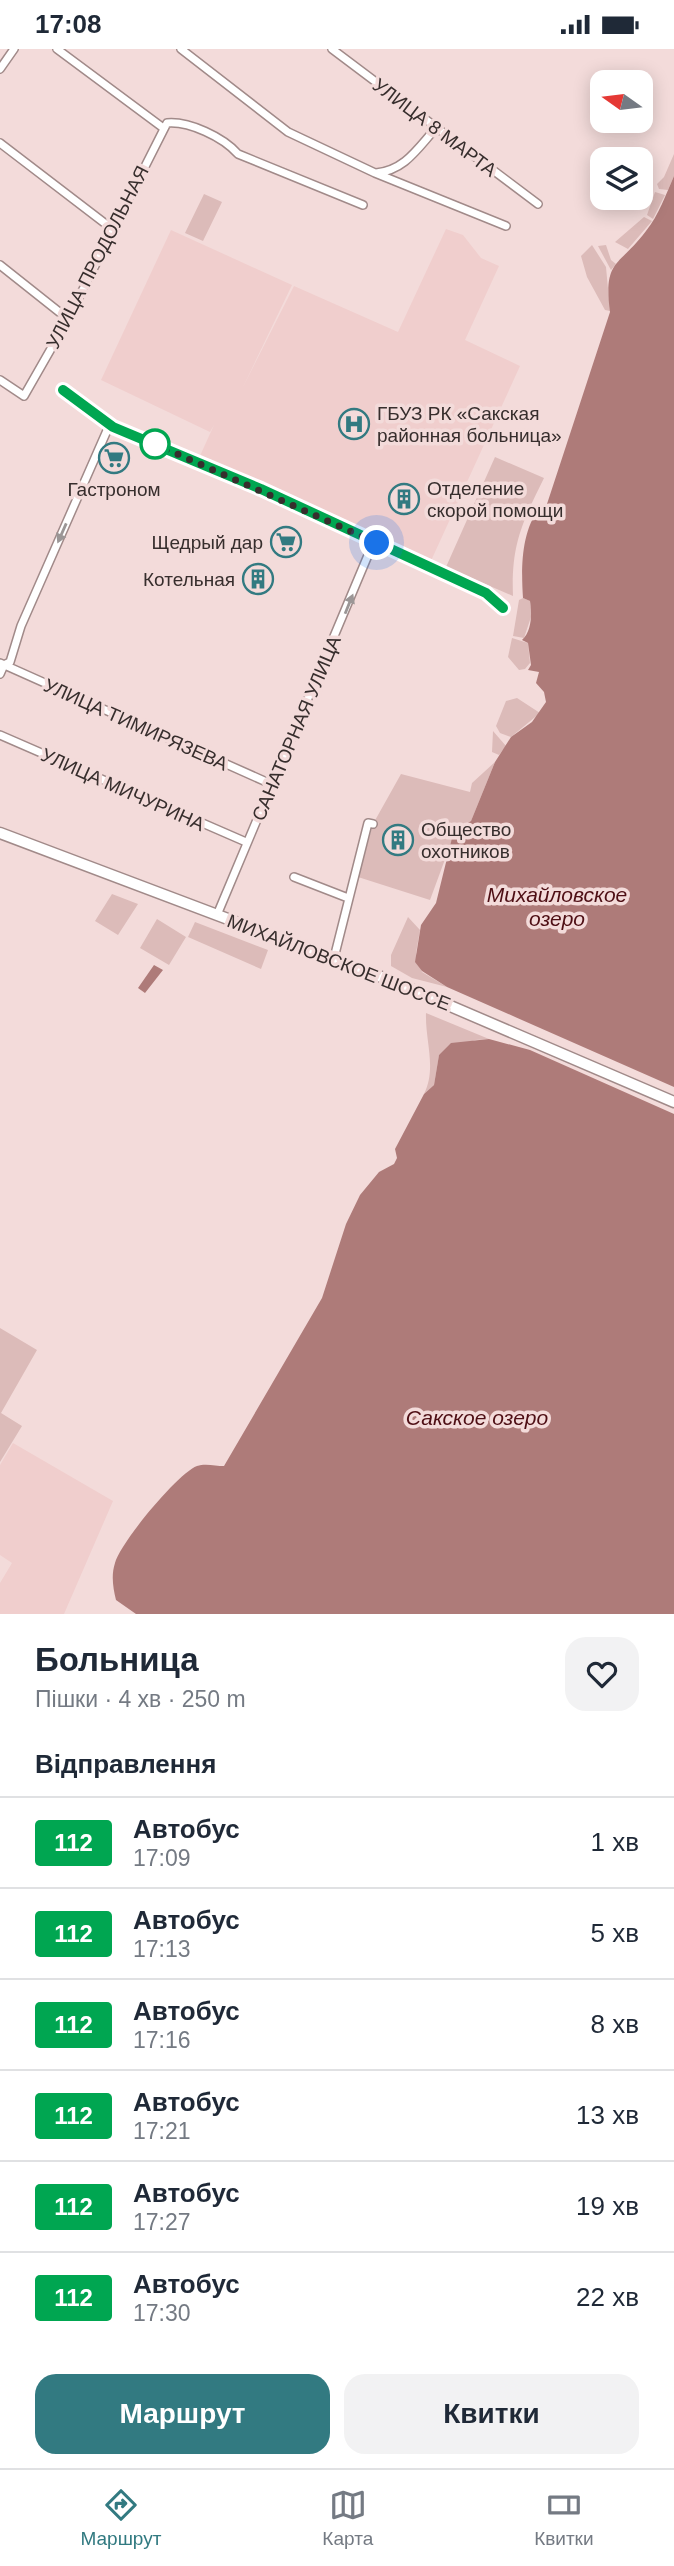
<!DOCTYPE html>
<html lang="uk">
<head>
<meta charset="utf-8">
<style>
  body { margin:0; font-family:Helvetica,sans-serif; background:#f2f2f3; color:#1f2937; height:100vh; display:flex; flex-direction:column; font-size:26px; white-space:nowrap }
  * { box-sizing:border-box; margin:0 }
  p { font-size:23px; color:#747a83 }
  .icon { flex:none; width:38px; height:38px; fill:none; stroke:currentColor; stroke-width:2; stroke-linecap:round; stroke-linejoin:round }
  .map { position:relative; height:1565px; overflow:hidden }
  .panel { display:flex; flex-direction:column; background:#fff; flex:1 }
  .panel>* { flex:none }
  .badge { padding:0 14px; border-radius:5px; font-size:24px; line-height:46px }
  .needle { width:46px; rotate:284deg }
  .tools { position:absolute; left:590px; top:21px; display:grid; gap:14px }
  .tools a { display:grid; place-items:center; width:63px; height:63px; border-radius:14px; background:#fff; box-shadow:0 4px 18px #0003; font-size:35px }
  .you { position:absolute; width:35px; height:35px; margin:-18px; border:5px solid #fff; border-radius:50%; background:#1a73e8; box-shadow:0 0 0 10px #1a73e833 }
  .map>.badge { position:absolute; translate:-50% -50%; box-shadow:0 0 0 4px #fff }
  h2 { padding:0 35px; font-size:26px; line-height:63px }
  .round { display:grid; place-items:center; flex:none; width:74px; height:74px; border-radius:21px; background:#f2f2f3 }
  .overview { display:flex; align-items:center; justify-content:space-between; height:119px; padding:0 35px }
  h1 { font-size:33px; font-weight:700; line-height:52px }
  .cta { display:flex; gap:14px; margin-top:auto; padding:14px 35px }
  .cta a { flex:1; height:80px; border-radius:21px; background:#327a81; color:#fff; font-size:28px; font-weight:700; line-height:80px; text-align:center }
  .cta a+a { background:#f2f2f3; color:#1f2937 }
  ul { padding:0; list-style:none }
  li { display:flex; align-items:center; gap:21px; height:91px; padding:0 35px; border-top:2px solid #e0e1e3 }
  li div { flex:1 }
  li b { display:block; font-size:26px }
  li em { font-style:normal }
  li .badge { min-width:77px; font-weight:700; text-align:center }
  .status { display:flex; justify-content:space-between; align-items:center; height:49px; padding:0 35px; background:#fff; direction:ltr }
  .status svg { height:19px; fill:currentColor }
  .tab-bar { display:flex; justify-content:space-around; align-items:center; height:98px; border-top:2px solid #e0e1e3; background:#fff; font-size:19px; color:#747a83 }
  .tab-bar a { display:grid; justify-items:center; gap:4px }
  .tab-bar .on { color:#327a81 }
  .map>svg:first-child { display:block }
  .built { fill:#f0cecd }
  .green { fill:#dcbbb9 }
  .water { fill:#ae7b79 }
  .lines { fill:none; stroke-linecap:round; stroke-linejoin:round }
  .minor-casing { stroke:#a18a89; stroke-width:10 }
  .secondary-casing { stroke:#a18a89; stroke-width:13 }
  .minor { stroke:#fff; stroke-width:7 }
  .secondary { stroke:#fff; stroke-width:10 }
  .oneway { fill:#9b9696 }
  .line-casing { stroke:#fff; stroke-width:16 }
  .line { stroke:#00a651; stroke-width:10 }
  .walk { stroke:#372e2d; stroke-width:7; stroke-dasharray:0 12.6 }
  .stop-dot { fill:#fff; stroke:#00a651; stroke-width:3.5 }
  .labels { text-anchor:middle; stroke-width:7; stroke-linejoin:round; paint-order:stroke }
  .street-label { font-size:19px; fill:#372e2d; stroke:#f3dbda }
  .poi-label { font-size:19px; fill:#372e2d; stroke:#f3dbda; text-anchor:start }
  .water-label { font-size:21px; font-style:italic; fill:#4e0e14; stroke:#f3dbda }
</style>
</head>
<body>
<div class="status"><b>17:08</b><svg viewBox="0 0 49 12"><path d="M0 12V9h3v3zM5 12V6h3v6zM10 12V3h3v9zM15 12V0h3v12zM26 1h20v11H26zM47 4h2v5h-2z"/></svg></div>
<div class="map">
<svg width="674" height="1565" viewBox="0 0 674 1565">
  <rect width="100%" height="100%" fill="#f3dbda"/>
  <!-- built -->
  <path class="built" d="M 446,180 L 463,186 L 481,209 L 499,217 L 465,291 L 520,317 L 430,514 L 199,409 L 214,376 L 210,383 L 101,331 L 171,181 L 292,236 L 243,338 L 294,237 L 398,283 Z
    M 13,1394 L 113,1452 L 64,1565 L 0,1565 L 0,1534 L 12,1514 L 0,1506 L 0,1416 Z"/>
  <!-- green -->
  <path class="green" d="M 674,105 L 674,127 L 668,141 L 659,140 L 657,135 L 664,128 Z
    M 655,143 L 665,146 L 653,170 L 647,166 Z
    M 204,145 L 222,153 L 203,192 L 185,184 Z
    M 644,168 L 652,172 L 628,200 L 615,193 Z
    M 592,196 L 606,218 L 610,262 L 605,261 L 587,228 L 581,207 Z
    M 606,196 L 611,211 L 616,215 L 611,221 L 598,197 Z
    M 495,408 L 544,429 C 522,474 511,496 513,547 L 446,518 Z
    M 523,549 L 530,552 L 532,565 L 524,589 L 513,587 L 519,551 Z
    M 512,589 L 528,594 L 530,614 L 525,620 L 519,621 L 508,608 Z
    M 517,649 L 540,664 L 511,688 L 500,684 L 496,677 L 506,652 Z
    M 493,682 L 506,697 L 499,706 L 492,703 Z
    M 495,713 L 471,772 L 463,776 L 458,775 L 430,851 L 358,828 L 373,775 L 401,725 L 470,743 L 472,734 Z
    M 112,845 L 138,855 L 118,886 L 95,872 Z
    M 408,868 L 420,881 L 416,904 L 422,923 L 447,938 L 412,929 L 391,917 L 391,906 Z
    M 157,870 L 186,888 L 169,916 L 140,899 Z
    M 195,873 L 268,901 L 261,920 L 188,888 Z
    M 426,964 L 489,990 L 475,991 L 439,1006 L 434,1036 L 424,1045 C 437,1019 425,992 426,964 Z
    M 0,1279 L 37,1301 L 1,1364 L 22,1377 L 0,1413 Z"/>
  <!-- water -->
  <path class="water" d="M 674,127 L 674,1038 L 447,938 L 422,922 L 415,913 L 421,876 L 436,854 L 452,789 L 457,780 L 471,772 L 495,713 L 511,688 L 532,673 L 546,653 L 544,643 L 536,634 L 539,623 L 528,621 L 531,616 L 528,594 L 522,591 C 532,582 532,564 530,552 L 523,549 C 521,519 521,481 541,457 L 546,458 L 610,263 C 603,210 619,218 646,182 C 659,166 666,145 674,127 Z
    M 154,916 L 163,921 L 145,944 L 138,939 Z
    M 489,990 L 530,1001 L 674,1065 L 674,1565 L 136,1565 L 116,1551 C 113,1539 111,1526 115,1514 C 120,1494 178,1424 197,1417 C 205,1414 216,1417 224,1417 L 322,1249 L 346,1175 L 360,1146 L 379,1123 L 394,1115 L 397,1109 L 395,1100 L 424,1045 L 434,1036 L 439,1006 L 451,994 Z"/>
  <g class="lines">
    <!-- minor casing -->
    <g class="minor-casing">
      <path id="minor" d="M 57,0 L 162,78
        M 181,0 L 288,83 L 375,124 L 506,177
        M 332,0 L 538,155
        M 0,20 L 14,0
        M 0,94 L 111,179
        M 376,124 C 405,121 417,100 436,79
        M 0,216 L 68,270
        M 0,331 L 24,347 L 68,270 L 167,74 C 189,72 223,88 238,105 L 363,156
        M 63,341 L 113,378 L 261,440 L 487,544 L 503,559
        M 0,614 L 271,735
        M 0,625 L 4,616 L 10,613 L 21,577 L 109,377
        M 0,686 L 246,793
        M 294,828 L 348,849
        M 217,866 L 374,492
        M 334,909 L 368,774 L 373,775"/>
    </g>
    <!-- secondary casing -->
    <g class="secondary-casing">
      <path id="secondary" d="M 0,784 L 392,932 L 674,1053"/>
    </g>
    <!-- minor -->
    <use href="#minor" class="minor"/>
    <!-- secondary -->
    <use href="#secondary" class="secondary"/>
  </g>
  <!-- one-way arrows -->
  <defs><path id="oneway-solid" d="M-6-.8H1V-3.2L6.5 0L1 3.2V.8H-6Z" transform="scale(1.75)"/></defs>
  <g class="oneway">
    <use href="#oneway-solid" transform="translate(62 484) rotate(114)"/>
    <use href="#oneway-solid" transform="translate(349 555) rotate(-68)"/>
  </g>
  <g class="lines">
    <!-- line casing -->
    <g class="line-casing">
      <path id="line" d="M 63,341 L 113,378 L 261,440 L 486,544 L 503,559"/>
    </g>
    <!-- line -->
    <use href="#line" class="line"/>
    <!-- walk -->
    <path class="walk" d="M 155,395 L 377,494"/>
  </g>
  <!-- icons -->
  <defs>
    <g id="hospital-ring" transform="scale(1.575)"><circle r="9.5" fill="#f3dbda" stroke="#327a81" stroke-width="1.5"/><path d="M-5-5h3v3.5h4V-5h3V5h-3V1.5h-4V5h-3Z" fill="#327a81"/></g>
    <g id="supermarket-ring" transform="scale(1.575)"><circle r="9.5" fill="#f3dbda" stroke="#327a81" stroke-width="1.5"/><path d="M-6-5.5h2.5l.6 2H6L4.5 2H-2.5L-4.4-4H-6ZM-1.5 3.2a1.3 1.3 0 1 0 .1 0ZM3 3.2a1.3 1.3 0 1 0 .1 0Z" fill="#327a81"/></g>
    <g id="building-ring" transform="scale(1.575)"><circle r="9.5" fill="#f3dbda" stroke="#327a81" stroke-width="1.5"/><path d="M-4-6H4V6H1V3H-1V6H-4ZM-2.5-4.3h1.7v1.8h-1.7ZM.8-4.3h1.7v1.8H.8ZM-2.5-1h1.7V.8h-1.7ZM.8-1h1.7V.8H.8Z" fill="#327a81"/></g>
  </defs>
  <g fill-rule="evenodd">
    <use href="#hospital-ring" x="354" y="375"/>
    <use href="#supermarket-ring" x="114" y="409"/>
    <use href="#building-ring" x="404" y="450"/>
    <use href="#supermarket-ring" x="286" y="493"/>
    <use href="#building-ring" x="258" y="530"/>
    <use href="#building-ring" x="398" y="791"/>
  </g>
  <!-- markers -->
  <circle class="stop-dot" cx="155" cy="395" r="14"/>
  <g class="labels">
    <!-- street labels -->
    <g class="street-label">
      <text transform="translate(435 78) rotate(37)" y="7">УЛИЦА 8 МАРТА</text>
      <text transform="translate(97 208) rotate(-63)" y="7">УЛИЦА ПРОДОЛЬНАЯ</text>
      <text transform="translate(136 675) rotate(24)" y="7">УЛИЦА ТИМИРЯЗЕВА</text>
      <text transform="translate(296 679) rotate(-67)" y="7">САНАТОРНАЯ УЛИЦА</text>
      <text transform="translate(123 740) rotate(24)" y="7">УЛИЦА МИЧУРИНА</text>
      <text transform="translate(339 913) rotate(21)" y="7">МИХАЙЛОВСКОЕ ШОССЕ</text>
    </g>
    <!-- poi labels -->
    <g class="poi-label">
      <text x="377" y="371">ГБУЗ РК «Сакская<tspan x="377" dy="22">районная больница»</tspan></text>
      <text x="427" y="446">Отделение<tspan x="427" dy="22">скорой помощи</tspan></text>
      <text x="114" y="447" text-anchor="middle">Гастроном</text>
      <text x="263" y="500" text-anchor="end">Щедрый дар</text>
      <text x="235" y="537" text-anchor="end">Котельная</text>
      <text x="421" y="787">Общество<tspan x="421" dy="22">охотников</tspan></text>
    </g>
    <!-- water labels -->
    <g class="water-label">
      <text x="557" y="853">Михайловское<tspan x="557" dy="24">озеро</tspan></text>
      <text x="477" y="1376">Сакское озеро</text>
    </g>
  </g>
</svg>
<div class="tools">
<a><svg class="needle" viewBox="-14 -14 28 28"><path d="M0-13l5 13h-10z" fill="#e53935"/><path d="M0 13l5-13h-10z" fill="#747a83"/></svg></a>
<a><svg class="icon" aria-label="layers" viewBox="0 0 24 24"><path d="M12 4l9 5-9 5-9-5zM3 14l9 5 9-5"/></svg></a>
</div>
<div class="you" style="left:377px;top:494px"></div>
</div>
<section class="panel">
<div class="overview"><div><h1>Больница</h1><p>Пішки · 4 хв · 250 m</p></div><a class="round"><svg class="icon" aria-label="heart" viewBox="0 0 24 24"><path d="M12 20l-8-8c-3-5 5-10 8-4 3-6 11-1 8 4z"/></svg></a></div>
<h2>Відправлення</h2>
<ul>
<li><span class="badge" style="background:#00a651;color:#fff">112</span><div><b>Автобус</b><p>17:09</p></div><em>1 хв</em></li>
<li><span class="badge" style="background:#00a651;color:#fff">112</span><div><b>Автобус</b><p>17:13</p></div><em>5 хв</em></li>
<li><span class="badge" style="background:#00a651;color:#fff">112</span><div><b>Автобус</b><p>17:16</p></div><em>8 хв</em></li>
<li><span class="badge" style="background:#00a651;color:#fff">112</span><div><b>Автобус</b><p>17:21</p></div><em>13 хв</em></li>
<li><span class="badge" style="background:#00a651;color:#fff">112</span><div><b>Автобус</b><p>17:27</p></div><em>19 хв</em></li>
<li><span class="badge" style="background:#00a651;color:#fff">112</span><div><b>Автобус</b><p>17:30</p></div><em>22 хв</em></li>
</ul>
<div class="cta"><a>Маршрут</a><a>Квитки</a></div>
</section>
<nav class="tab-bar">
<a class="on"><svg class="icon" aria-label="directions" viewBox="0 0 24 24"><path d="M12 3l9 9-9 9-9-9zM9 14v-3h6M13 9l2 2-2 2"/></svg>Маршрут</a>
<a><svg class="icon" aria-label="map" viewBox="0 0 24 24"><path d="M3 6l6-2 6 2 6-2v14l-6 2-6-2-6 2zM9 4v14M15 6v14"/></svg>Карта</a>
<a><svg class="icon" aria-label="tickets" viewBox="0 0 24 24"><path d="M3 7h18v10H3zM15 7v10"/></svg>Квитки</a>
</nav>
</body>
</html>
